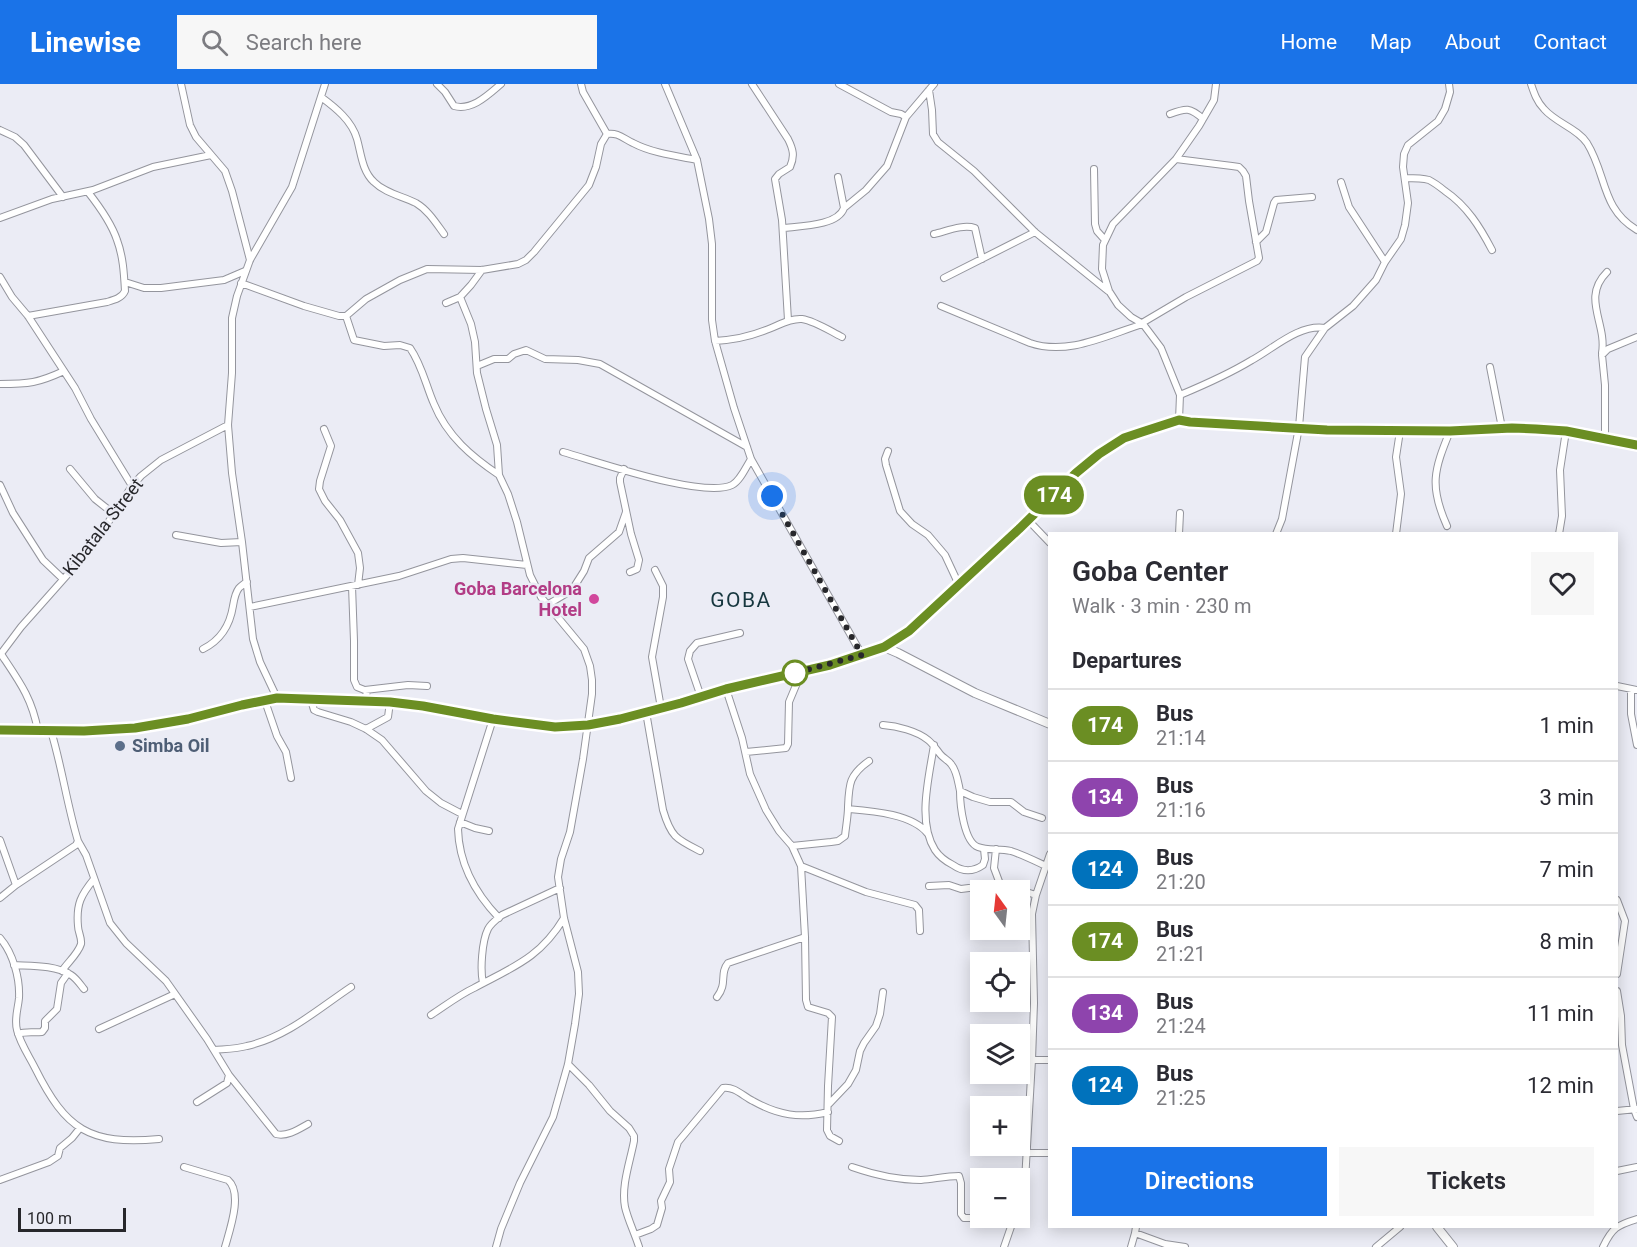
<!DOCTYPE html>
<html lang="en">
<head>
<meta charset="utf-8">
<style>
  body { margin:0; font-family:Roboto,sans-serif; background:#f7f7f7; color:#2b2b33; height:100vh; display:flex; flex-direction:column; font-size:22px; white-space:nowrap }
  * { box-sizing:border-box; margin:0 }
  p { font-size:20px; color:#7c7c81 }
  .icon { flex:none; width:33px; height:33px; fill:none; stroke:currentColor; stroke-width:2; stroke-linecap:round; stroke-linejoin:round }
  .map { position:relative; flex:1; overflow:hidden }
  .sheet { position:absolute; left:1048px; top:448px; width:570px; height:696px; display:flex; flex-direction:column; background:#fff; border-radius:0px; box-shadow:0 3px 15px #0003 }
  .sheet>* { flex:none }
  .badge { padding:0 12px; border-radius:20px; font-size:21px; line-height:39px }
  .needle { width:39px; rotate:345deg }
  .buttons { position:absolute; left:970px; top:796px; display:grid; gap:12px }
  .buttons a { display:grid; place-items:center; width:60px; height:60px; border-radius:0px; background:#fff; box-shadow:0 3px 15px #0003; font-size:30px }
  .scale { position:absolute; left:18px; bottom:15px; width:108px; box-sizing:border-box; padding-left:6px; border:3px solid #27272b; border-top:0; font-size:16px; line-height:21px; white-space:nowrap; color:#27272b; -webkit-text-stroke:4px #ebecf5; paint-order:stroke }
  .you { position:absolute; width:30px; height:30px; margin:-15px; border:4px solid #fff; border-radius:50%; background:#1a73e8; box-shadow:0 0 0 9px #1a73e833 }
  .map>.badge { position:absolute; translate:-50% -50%; box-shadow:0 0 0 3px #fff }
  h2 { padding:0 24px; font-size:22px; line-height:54px }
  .round { display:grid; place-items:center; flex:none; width:63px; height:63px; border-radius:0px; background:#f7f7f7 }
  .headline { display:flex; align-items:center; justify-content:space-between; height:102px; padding:0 24px }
  h1 { font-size:28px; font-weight:600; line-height:45px }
  .primary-button { display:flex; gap:12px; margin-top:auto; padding:12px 24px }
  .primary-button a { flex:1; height:69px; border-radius:0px; background:#1a73e8; color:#fff; font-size:24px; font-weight:600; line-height:69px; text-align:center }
  .primary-button a+a { background:#f7f7f7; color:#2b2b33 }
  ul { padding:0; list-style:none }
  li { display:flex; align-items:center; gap:18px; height:72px; padding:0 24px; border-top:2px solid #e1e1e2 }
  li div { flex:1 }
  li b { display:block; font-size:22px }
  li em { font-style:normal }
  li .badge { min-width:66px; font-weight:700; text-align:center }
  header { display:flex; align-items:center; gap:36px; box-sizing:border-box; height:84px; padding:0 30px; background:#1a73e8; color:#fff }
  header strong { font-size:28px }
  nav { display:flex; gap:33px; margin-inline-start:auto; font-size:21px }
  .search { width:420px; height:54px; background:#f7f7f7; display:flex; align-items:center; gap:15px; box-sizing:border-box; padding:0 21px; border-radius:0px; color:#7c7c81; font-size:22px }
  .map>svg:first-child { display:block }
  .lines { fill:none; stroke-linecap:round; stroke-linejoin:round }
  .minor-casing { stroke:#94959d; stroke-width:8 }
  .tertiary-casing { stroke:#94959d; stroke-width:10 }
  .minor { stroke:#fff; stroke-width:6 }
  .tertiary { stroke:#fff; stroke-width:8 }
  .line-casing { stroke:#fff; stroke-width:14 }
  .line { stroke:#6b8e23; stroke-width:9 }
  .walk { stroke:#27272b; stroke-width:6; stroke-dasharray:0 10.8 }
  .hotel-dot { fill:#d1479c; stroke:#ebecf5; stroke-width:2 }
  .stop-dot { fill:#fff; stroke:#6b8e23; stroke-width:3 }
  .service-dot { fill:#5c6f8a; stroke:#ebecf5; stroke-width:2 }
  .labels { text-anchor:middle; stroke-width:5; stroke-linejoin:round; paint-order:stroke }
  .street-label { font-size:18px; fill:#27272b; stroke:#ebecf5 }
  .hotel-label { font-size:18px; font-weight:bold; fill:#b23c85; stroke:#ebecf5; text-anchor:end }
  .service-label { font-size:18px; font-weight:bold; fill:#4e5e75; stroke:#ebecf5; text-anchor:start }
  .quarter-label { font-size:21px; letter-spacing:1.5px; fill:#17373f; stroke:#ebecf5 }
</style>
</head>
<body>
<header>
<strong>Linewise</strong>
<div class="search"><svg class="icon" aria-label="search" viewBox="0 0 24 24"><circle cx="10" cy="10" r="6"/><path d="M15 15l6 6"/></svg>Search here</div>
<nav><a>Home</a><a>Map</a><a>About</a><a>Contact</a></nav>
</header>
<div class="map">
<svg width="1637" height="1163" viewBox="0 0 1637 1163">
  <rect width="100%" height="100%" fill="#ebecf5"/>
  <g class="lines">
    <!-- minor casing -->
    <g class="minor-casing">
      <path id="minor" d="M 181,0 L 190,41 L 196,53 L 225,87 L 232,107 L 250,176
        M 437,0 L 445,8 L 454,22 C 472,27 488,11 501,0
        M 581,0 L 583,8 L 607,50
        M 665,0 L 697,76 L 709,135 L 712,160 L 712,236 L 715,257 L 734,324 L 751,375 L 862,571
        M 752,0 L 788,55 C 793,65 795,72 790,83 L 779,90 L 775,95 L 782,136 L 788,236
        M 839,0 L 891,28 L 901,30 L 906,33
        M 1531,0 C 1534,9 1537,18 1544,25 C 1556,39 1577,44 1587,59 C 1607,91 1601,125 1637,146
        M 929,6 L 932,26 L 933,50 L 938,58 L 974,87 L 1035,148 L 1108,207
        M 321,13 C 336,24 352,37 357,55 C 361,69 362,87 374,98 C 385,109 402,112 416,119 C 428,126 436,139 444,150
        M 1170,30 C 1186,24 1190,23 1203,35
        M 0,46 L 15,53 L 24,61 L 63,113
        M 1094,85 L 1095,140 L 1097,147 L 1105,156
        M 1405,94 C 1413,94 1422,94 1429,96 C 1435,99 1440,103 1445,107 C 1467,122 1480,143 1492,166
        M 1341,98 L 1349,123 L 1385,178
        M 844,124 L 866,106 L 887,82 L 906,33 L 934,0
        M 0,134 L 52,115 L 93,106 L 153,83 L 211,71
        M 783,144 C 800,142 838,142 844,124 L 838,93
        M 934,150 C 947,147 963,140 975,144 L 982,175
        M 1256,158 L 1266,148 L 1274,119 L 1276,116 L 1312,113
        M 0,193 L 12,213 L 28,232 L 75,304 L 91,335 L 132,402
        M 944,194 L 1035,148
        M 125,198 L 144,204 L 161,204 L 224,196 L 245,187
        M 241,199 L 304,222 L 339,232 L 346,232 L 366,215 L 400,196 L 427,185 L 482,186 L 518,180 L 526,176 L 534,168 L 589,101 L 596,83 L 601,60 L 607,50 C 618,48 624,55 633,59 C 652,69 676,72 697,76
        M 460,213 L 471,240 L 475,258 L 477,289 L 486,325 L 497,361 L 499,391 L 508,410 L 517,438 L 530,491 L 541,513 L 584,565 L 590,582 L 592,596 L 592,610 L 583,675 L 570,748 L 561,775 L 558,793 L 564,834 L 578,888 L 579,910 L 575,940 L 568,980 L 553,1033 L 520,1099 L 501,1145 L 496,1163
        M 446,219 L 460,213 L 471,201 L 482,186
        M 941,222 L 1030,259 C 1068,272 1107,251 1143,240
        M 28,232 L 107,218 C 114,216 122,214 125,207 C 124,189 123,172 117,156 C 111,138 99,122 88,108
        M 346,232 L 354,256 L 384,262 L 400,261 L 410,264 C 422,281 426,302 434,320 C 447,352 472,373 499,391
        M 1142,239 L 1186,213 L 1257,177 L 1259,174 L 1249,117 L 1246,92 L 1243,87 L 1239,83 L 1232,82 L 1176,75
        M 715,257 C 732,256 749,253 766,246 C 778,242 789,234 802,235 C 815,237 830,247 842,253
        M 1602,269 C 1607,239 1581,214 1607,188
        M 477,282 L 494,275 L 508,275 L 514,270 L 526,266 L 545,275 L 578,276 L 600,280 L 747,363
        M 1490,283 L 1502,344
        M 0,300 C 29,300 38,299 64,287
        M 1180,311 C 1204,301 1229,290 1252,276 C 1274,264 1299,240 1325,244
        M 1179,336 L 1180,311 L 1161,264 L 1143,240 L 1131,233 L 1118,221 L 1109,207 L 1102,185 L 1103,161 L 1113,140 L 1176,75 L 1199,42 L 1214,16 L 1216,0
        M 324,345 L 331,362 L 320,397 L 319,405 L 325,417 L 340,436 L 358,469 L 360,484 L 358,501
        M 1605,356 L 1605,301 L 1602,271 L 1608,265 L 1637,253
        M 888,367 L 885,375 L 886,381 L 900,427 L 912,440 L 928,451 L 945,471 L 959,501
        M 563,368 C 596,377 703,415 732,401 C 740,397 746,383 751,375
        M 70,385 L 95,415 L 114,430
        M 624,385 L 620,394 L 620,398 L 631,450 L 639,476 L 637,485 L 630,488
        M 0,401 L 13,429 L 43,476 L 63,495
        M 1028,436 L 1050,459
        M 1447,442 C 1429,402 1434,386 1450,347
        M 1179,450 L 1180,429
        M 1276,450 L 1282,435 L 1299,343 L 1305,273 L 1325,244 L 1353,222 L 1376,196 L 1385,178 L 1401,155 L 1405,141 L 1408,119 L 1403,83 L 1404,70 L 1408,61 L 1438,37 L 1445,25 L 1450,8 L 1449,0
        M 1396,450 L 1401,410 L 1396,373 L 1400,347
        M 1559,450 L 1562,432 L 1560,386 L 1566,347
        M 176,451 L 221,459 L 242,458
        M 655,486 L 663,502 L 663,513 L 652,573 L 661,624
        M 352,502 L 354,557 L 354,596 L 357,603 L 367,607 L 365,617
        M 547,521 L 572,506 L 584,487 L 589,474 L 619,448 L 626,428
        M 250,523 L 399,492 L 451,475 L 463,474 L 527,481
        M 203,565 C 221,556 230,541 233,522 C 234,516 235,509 239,504 C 240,503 246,498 247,498
        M 1,570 C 19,597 32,614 38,647
        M 0,571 L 21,543 L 92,463 L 132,402 L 141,392 L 161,376 L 228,341
        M 1617,602 L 1637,606
        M 726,605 L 742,654 L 750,690 L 766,726 L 779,747 L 792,762 L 801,782 L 805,853 L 806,916 L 808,923 L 828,929 L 832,933 L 828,1002 L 827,1046 L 830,1052 L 839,1057
        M 1631,605 L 1631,630 L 1637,661
        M 365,606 L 408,601 L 427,602
        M 701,613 L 688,575 L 690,567 L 697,559 L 740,549
        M 277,614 L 260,578 L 253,555 L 242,458 L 232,389 L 228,341 L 232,289 L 232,234 L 237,212 L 250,176 L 292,103 L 325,0
        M 311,616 L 314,626 L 318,628 L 351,638 L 366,645 L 382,656 L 426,707 L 441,719 L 462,730
        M 265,617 L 277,652 L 286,668 L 291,694
        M 646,628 L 663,726 C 671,753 676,755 700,767
        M 493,635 L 458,745 C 459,780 475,809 499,834
        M 883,641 C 897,642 917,647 928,656 C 933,660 936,665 940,670 C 943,674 948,676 951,680 C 957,687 958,698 960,707 L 973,713 L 990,718 L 1011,718 L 1024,728 L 1042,734
        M 366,645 L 388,633 L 390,618
        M 934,661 C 929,693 917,738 935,766 C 939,772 947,778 953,781 C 963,788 973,788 983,781 L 985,775 L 984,765
        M 746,668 L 786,664 L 788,660 L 789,618 L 802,587
        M 960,707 C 960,721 964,758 978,763 C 988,767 1000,764 1011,767 C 1023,771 1035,777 1046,782
        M 848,725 C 872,727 913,730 928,750
        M 460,738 L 475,744 L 489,747
        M 0,756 L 16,801
        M 78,757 L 86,771 L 110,839 L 126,859 L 166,897 L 207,955 L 229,991 L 227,999 L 197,1018
        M 792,762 L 831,758 L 838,757 L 845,752 C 846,742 848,732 848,723 C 849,700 849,691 869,677
        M 996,765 L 994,784 L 1000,800
        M 801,782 L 866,808 L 915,821 L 919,826 L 920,847
        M 929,802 L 949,801 L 961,805 L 1000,800 L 1036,811
        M 974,803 L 979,815 L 975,841
        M 0,814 L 16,801 L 76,761 L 78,757 C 67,721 62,683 51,647
        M 1617,816 L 1625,837 L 1617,890
        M 0,854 C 13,869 20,894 19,914 C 18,925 14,935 17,946 C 20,959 29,972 35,984 C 66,1046 89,1061 159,1055
        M 14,881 C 32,882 55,881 71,891 C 76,894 80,900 84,905
        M 62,887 C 67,879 78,870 81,860 C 82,854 78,848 78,842 C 76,820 81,811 94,795
        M 483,899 C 480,886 482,857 488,845 C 491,839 497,835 502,831 L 560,804
        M 1617,907 L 1621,932 L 1622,961 L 1634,1025 L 1637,1033
        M 717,913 C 728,899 719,890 728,879 L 805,853
        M 431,931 C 445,922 459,911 474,904 C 513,883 540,874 564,834
        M 99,945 L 175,910
        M 18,950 C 26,947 33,949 42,948 L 45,944 L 45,937 L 57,925 L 61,899 L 68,889
        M 214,966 C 225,965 236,965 247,962 C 287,953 318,925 351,903
        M 1032,976 L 1050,976
        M 568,980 L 589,1001 L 610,1027 L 629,1044 L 634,1052 L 634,1057 C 630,1078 621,1102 625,1123 C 628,1136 635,1150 639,1163
        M 229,991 L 276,1050 C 287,1053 299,1045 308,1040
        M 828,1021 L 848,1000 L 856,986 L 860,967 L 864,959 L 876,942 L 880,930 L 883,908
        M 1617,1027 L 1637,1025
        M 1027,1069 L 1050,1069
        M 184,1083 L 228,1096 C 243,1109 230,1145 225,1163
        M 852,1083 C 875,1091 897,1096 921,1096 C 934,1095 946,1092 959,1092 L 961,1099 L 961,1130 L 964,1134 L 981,1134
        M 1617,1087 L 1637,1083
        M 0,1096 L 49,1078 L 58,1072 L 60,1064 L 72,1054 L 80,1044
        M 1020,1120 L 1025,1097 L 1032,976 L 1034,919 L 1032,830 L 1036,811 L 1050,770
        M 1002,1134 L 1014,1136
        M 1135,1149 L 1165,1160 L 1185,1163
        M 635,1151 L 651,1145 L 657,1141 L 662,1124 L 661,1117 L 670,1098 L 669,1085 L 678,1058 L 723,1004 C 734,1002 743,1012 753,1017 C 778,1031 800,1035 828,1028
        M 1004,1163 L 1014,1134
        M 1131,1163 L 1135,1149 L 1136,1143
        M 1376,1163 L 1400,1143
        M 1603,1163 C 1612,1144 1617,1141 1637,1135"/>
    </g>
    <!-- tertiary casing -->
    <g class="tertiary-casing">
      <path id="tertiary" d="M 884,563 L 898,569 L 975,609 L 1050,640
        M 0,646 L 84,647 L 135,644 L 188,635 L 242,621 L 277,614 L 390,618 L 423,622 L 493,635 L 555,643 L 588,641 L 620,635 L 681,619 L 726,605 L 759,596 L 830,581 L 884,563 L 909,547 L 1019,445 L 1076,389 L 1099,370 L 1124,354 L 1179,336 L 1190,338 L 1327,346 L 1450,347 L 1512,344 L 1536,345 L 1566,347 L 1637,361
        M 1437,1143 L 1453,1163"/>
    </g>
    <!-- minor -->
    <use href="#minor" class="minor"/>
    <!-- tertiary -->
    <use href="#tertiary" class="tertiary"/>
  </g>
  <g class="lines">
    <!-- line casing -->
    <g class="line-casing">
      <path id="line" d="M 0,646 L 84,647 L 135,644 L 188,635 L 242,621 L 277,614 L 390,618 L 423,622 L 493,635 L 555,643 L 588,641 L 620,635 L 681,619 L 726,605 L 830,581 L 884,563 L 909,547 L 1019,445 L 1076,389 L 1099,370 L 1124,354 L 1142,348 L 1179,336 L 1190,338 L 1327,346 L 1450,347 L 1512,344 L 1536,345 L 1566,347 L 1637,361"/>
    </g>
    <!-- line -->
    <use href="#line" class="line"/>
    <!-- walk -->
    <path class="walk" d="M 772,412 L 862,571 L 795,589"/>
  </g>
  <!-- markers -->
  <circle class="hotel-dot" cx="594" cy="515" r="6"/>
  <circle class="stop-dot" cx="795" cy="589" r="12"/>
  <circle class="service-dot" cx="120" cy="662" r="6"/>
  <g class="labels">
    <!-- street labels -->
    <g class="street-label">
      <text transform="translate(103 443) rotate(-52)" y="6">Kibatala Street</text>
    </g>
    <!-- hotel labels -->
    <g class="hotel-label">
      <text x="582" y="511">Goba Barcelona<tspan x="582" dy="21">Hotel</tspan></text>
    </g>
    <!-- service labels -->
    <g class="service-label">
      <text x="132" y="668">Simba Oil</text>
    </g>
    <!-- quarter labels -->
    <g class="quarter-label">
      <text x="741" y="523">GOBA</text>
    </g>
  </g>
</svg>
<div class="buttons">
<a><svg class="needle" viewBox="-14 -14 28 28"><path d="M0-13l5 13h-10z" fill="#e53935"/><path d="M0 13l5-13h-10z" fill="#7c7c81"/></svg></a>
<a><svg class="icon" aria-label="locate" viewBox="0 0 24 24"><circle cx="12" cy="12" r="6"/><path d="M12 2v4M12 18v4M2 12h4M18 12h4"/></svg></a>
<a><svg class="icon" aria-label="layers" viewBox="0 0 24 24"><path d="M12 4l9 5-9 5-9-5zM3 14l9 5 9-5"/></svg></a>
<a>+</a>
<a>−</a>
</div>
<div class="scale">100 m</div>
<div class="you" style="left:772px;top:412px"></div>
<b class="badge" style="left:1054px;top:411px;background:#6b8e23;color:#fff">174</b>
<section class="sheet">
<div class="headline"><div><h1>Goba Center</h1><p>Walk · 3 min · 230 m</p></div><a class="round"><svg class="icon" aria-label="heart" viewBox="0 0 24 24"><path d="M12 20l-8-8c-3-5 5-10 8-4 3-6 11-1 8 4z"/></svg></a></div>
<h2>Departures</h2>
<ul>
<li><span class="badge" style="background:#6b8e23;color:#fff">174</span><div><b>Bus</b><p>21:14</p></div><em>1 min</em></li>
<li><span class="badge" style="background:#8e44ad;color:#fff">134</span><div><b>Bus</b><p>21:16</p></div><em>3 min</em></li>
<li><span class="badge" style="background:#0072bc;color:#fff">124</span><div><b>Bus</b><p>21:20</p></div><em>7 min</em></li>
<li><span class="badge" style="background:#6b8e23;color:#fff">174</span><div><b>Bus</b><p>21:21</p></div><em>8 min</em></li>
<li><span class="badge" style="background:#8e44ad;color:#fff">134</span><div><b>Bus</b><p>21:24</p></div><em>11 min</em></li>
<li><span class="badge" style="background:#0072bc;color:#fff">124</span><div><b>Bus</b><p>21:25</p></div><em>12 min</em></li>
</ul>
<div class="primary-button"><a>Directions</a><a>Tickets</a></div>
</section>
</div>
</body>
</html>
